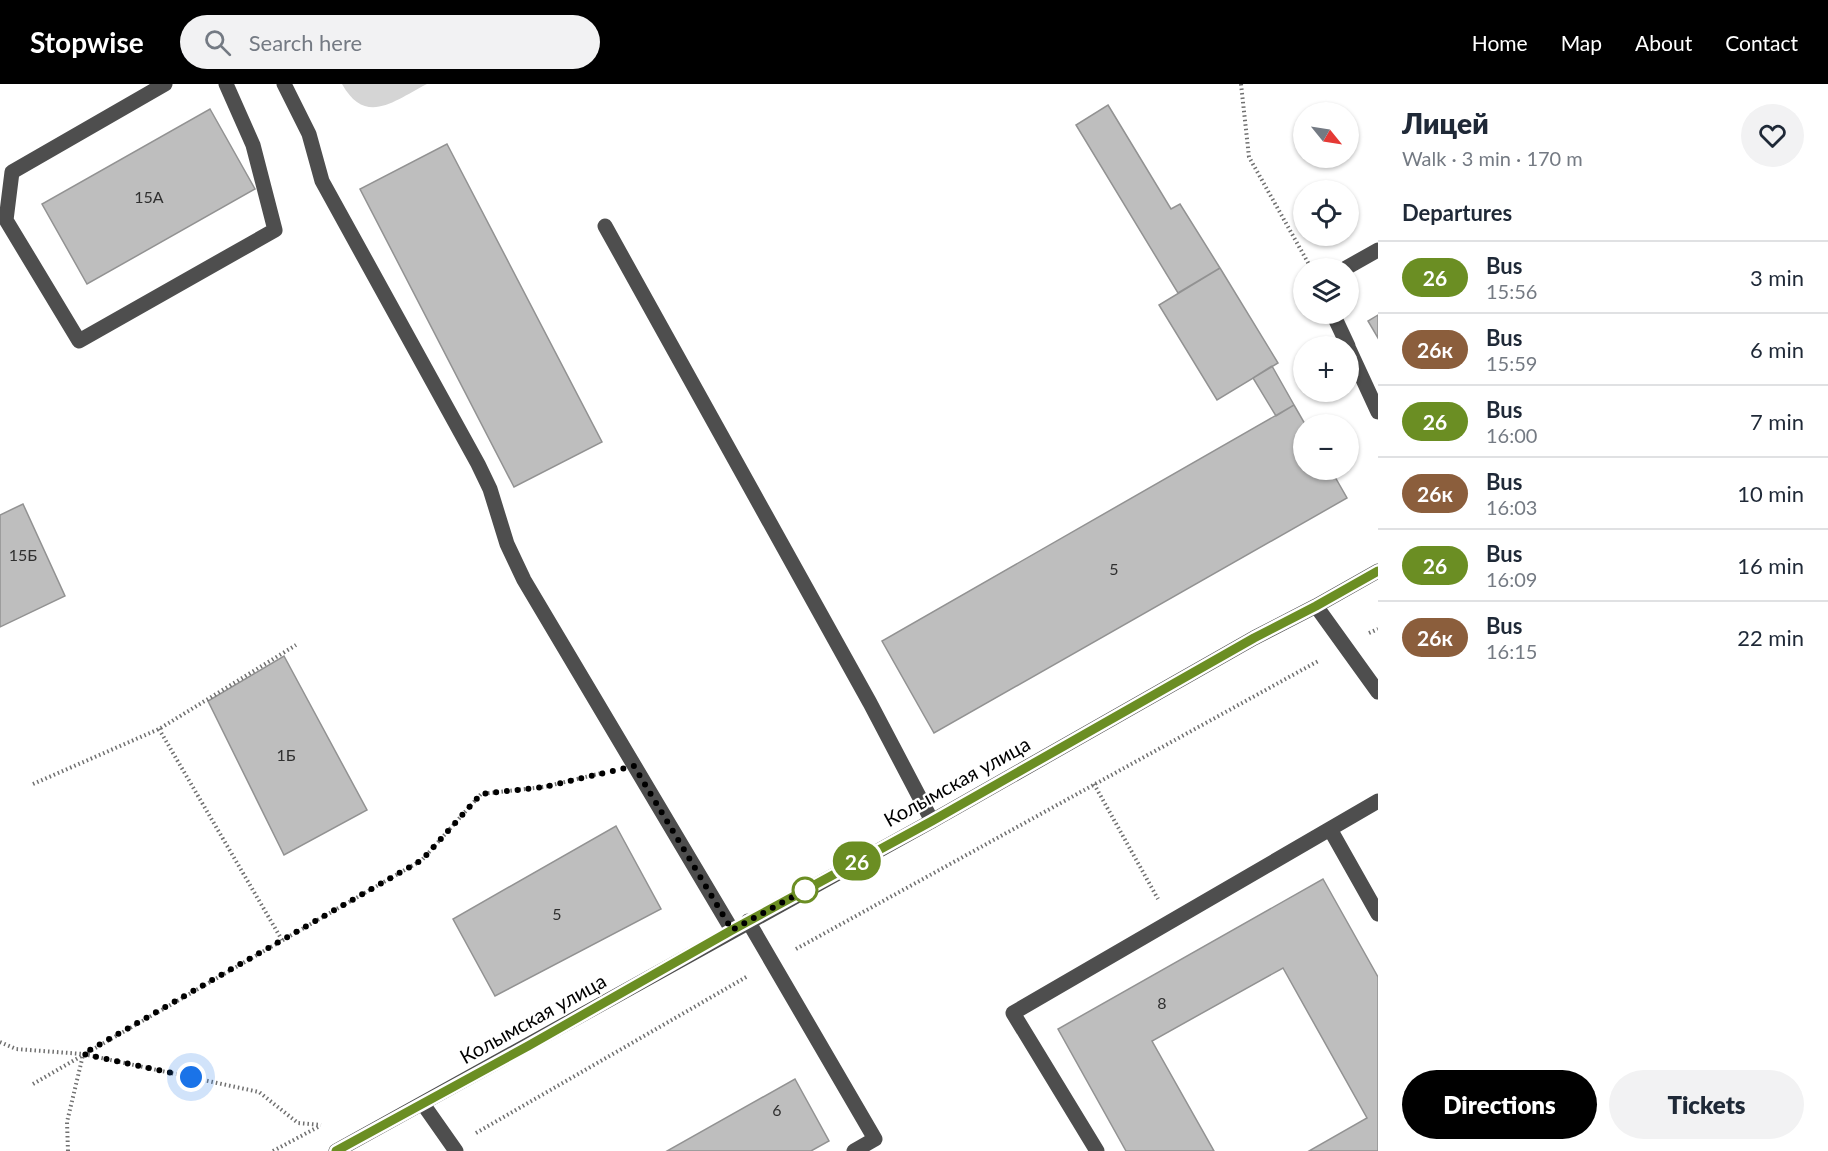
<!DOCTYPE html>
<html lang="en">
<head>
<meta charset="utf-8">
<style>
  body { margin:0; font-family:Lato,sans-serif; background:#f2f2f3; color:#1f2937; height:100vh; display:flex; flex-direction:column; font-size:22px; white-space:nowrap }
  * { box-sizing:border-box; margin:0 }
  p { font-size:20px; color:#747a83 }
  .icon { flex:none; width:33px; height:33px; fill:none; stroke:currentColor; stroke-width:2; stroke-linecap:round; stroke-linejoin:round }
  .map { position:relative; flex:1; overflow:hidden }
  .panel { display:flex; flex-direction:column; background:#fff; width:450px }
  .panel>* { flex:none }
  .badge { padding:0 12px; border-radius:20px; font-size:21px; line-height:39px }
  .needle { width:39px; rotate:120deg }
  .buttons { position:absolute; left:1293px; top:18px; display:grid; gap:12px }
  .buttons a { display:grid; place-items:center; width:66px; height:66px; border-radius:50%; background:#fff; box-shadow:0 2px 4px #0004; font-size:30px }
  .you { position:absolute; width:30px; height:30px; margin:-15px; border:4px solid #fff; border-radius:50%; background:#1a73e8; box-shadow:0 0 0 9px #1a73e833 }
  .map>.badge { position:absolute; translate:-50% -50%; box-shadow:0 0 0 3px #fff }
  h2 { padding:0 24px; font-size:22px; line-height:54px }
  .round { display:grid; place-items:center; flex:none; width:63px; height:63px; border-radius:32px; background:#f2f2f3 }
  .headline { display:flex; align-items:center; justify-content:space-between; height:102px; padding:0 24px }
  h1 { font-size:28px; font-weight:800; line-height:45px }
  .primary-button { display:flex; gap:12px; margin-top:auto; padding:12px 24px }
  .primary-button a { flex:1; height:69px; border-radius:36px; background:#000; color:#fff; font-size:24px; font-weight:800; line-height:69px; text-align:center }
  .primary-button a+a { background:#f2f2f3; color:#1f2937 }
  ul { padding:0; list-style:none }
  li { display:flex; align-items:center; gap:18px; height:72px; padding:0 24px; border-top:2px solid #e0e1e3 }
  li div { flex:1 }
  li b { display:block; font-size:22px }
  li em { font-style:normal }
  li .badge { min-width:66px; font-weight:700; text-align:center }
  header { display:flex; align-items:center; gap:36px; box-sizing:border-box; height:84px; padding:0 30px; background:#000; color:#fff }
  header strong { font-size:28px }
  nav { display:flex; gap:33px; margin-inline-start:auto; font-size:21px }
  .search { width:420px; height:54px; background:#f2f2f3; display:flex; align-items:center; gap:15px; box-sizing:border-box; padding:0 21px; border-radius:33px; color:#747a83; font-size:22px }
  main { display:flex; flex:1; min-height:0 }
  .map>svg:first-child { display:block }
  .green { fill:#d5d5d5 }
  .building { fill:#bebebe; stroke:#929292; stroke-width:1.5 }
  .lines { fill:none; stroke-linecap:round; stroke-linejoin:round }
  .path { stroke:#707070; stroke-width:4; stroke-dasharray:1.5 3; stroke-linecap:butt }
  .minor { stroke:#4e4e4e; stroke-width:15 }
  .line-casing { stroke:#fff; stroke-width:14 }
  .line { stroke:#6b8e23; stroke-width:9 }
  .walk { stroke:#000; stroke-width:6; stroke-dasharray:0 10.8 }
  .stop-dot { fill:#fff; stroke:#6b8e23; stroke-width:3 }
  .labels { text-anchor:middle; stroke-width:4.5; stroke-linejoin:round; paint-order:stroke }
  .number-label { font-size:16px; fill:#303030 }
  .street-label { font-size:20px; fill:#000; stroke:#fff }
</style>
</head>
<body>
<header>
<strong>Stopwise</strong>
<div class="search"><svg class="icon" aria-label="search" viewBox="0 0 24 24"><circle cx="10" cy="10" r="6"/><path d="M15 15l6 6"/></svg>Search here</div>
<nav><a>Home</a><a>Map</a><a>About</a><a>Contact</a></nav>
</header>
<main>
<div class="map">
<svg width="1378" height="1067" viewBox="0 0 1378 1067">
  <rect width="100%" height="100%" fill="#fff"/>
  <!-- green -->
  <path class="green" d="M 342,0 L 427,0 C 395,16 366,43 342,0 Z"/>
  <!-- building -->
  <path class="building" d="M 1108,21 L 1171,125 L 1180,120 L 1220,184 L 1178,209 L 1076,41 Z
    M 210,25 L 255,105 L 87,200 L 42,120 Z
    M 447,60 L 602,358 L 514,403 L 360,105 Z
    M 1220,184 L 1278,279 L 1217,316 L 1159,221 Z
    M 1378,231 L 1378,254 L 1368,237 Z
    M 1272,282 L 1294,321 L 1276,332 L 1253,294 Z
    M 1294,321 L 1305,340 L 1304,340 L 1304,386 L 1331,386 L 1347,414 L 934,649 L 882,557 Z
    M 23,420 L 65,512 L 0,543 L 0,431 Z
    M 284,572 L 367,726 L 284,771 L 208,617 Z
    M 616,742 L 661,825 L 495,912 L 453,835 Z
    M 1323,795 L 1378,893 L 1378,1067 L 1309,1067 L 1367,1034 L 1283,884 L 1152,957 L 1214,1067 L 1126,1067 L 1058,945 Z
    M 795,995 L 829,1057 L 811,1067 L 667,1067 Z"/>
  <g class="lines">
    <!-- path -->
    <path class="path" d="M 1241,0 L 1249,73 L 1311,184
      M 1369,549 L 1378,545
      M 159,645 L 282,856
      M 33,700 L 159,645 L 296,561
      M 1094,700 L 1158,815
      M 796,865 L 1320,576
      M 0,958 L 16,965 L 83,970 L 259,1008 L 298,1039 L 321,1041
      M 33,1000 L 422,776 L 481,710 L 544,703 L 606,688
      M 476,1049 L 748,892
      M 68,1067 L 67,1038 L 83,971
      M 273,1067 L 318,1043"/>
    <!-- minor -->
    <path class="minor" d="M 165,0 L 12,88 L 6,136 L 79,257 L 275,146 L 253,61 L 226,0
      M 284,0 L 309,50 L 322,97 L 478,380 L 490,405 L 507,460 L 524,496 L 732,846
      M 605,142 L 870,619 L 932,737
      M 1346,184 L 1378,166
      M 1333,230 L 1348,262
      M 1348,263 L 1378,328
      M 1316,522 L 1378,608
      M 1330,745 L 1378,830
      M 748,837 L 875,1055 L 854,1067
      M 423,1020 L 456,1067
      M 336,1067 L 932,737 L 1254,554 L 1316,522 L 1378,487
      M 1097,1067 L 1013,929 L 1378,717"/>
  </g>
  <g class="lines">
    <!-- line casing -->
    <g class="line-casing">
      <path id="line" d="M 336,1067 L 528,962 L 732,846 L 932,737 L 1254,554 L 1316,522 L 1378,487"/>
    </g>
    <!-- line -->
    <use href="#line" class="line"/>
    <!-- walk -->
    <path class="walk" d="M 191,993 L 83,970 L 422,776 L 481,710 L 544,703 L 634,682 L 732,846 L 809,804 L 805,806"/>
  </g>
  <!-- markers -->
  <circle class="stop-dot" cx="805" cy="806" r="12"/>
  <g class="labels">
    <!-- number labels -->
    <g class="number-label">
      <text x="149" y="119">15А</text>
      <text x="23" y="477">15Б</text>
      <text x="1114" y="491">5</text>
      <text x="286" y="677">1Б</text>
      <text x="557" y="836">5</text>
      <text x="1162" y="925">8</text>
      <text x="777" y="1032">6</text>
    </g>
    <!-- street labels -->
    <g class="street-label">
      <text transform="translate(957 698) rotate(-29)" y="7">Колымская улица</text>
      <text transform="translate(533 935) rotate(-29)" y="7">Колымская улица</text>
    </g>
  </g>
</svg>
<div class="buttons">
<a><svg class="needle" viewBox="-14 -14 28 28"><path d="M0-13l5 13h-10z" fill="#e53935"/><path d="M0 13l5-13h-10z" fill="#747a83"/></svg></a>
<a><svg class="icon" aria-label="locate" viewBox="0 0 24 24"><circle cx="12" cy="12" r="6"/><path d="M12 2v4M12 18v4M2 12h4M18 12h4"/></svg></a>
<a><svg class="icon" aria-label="layers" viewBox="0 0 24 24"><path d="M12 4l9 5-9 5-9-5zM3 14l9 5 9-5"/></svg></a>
<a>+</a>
<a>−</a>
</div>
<div class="you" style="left:191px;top:993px"></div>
<b class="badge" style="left:857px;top:777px;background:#6b8e23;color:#fff">26</b>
</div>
<section class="panel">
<div class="headline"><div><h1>Лицей</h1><p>Walk · 3 min · 170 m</p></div><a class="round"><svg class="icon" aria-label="heart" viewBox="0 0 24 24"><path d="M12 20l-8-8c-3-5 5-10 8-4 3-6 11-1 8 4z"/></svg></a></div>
<h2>Departures</h2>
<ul>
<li><span class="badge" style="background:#6b8e23;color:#fff">26</span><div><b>Bus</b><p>15:56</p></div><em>3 min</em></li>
<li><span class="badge" style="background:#8b5e3c;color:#fff">26к</span><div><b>Bus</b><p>15:59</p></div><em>6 min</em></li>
<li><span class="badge" style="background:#6b8e23;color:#fff">26</span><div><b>Bus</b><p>16:00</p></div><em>7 min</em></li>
<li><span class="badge" style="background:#8b5e3c;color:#fff">26к</span><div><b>Bus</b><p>16:03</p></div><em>10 min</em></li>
<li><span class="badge" style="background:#6b8e23;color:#fff">26</span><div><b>Bus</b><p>16:09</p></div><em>16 min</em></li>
<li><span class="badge" style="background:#8b5e3c;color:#fff">26к</span><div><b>Bus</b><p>16:15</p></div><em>22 min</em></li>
</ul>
<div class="primary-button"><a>Directions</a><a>Tickets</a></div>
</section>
</main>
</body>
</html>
